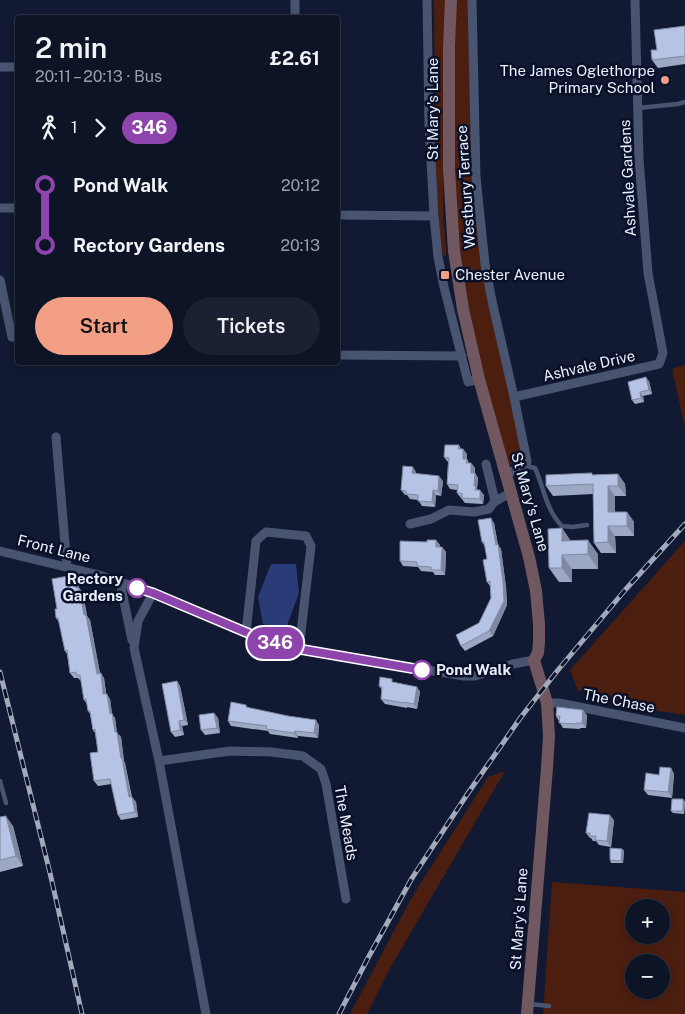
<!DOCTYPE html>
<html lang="en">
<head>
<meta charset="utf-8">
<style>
  body { margin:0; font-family:"Public Sans",sans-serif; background:#1b2132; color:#f1f3f6; height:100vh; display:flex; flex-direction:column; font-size:19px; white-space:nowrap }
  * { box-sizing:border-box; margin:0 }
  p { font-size:16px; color:#9a9ea7 }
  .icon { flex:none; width:28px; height:28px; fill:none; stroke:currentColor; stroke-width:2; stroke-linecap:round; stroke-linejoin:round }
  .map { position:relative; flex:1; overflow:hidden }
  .side { position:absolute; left:15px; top:15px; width:325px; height:350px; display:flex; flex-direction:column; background:#0d1426; border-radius:5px; box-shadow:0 2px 8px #0003,0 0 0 1px #2d3343 }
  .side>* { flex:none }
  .badge { padding:0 10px; border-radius:16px; font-size:18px; line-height:32px }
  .tools { position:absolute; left:625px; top:899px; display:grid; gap:10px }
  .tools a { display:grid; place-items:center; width:45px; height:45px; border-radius:50%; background:#0d1426; box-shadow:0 2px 8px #0003,0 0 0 1px #2d3343; font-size:25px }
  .map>.badge { position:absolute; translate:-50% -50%; box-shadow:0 0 0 2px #fff }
  .legs { display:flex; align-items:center; gap:8px; height:55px; padding:0 20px; font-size:16px }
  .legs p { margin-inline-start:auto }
  .summary { display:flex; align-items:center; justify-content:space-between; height:85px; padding:0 20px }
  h1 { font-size:28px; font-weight:600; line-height:38px }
  .cta { display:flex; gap:10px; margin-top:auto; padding:10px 20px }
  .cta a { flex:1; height:58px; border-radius:30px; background:#f39f85; color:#111; font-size:20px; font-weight:600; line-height:58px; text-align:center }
  .cta a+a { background:#1b2132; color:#f1f3f6 }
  ul { padding:0 20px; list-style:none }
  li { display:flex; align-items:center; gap:18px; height:60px; font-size:19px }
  li i { display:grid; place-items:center; width:8px; height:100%; margin:0 6px; background:currentColor }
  li i::after { content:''; width:12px; height:12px; margin:-6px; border:4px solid; border-radius:50%; background:#0d1426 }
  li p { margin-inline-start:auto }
  li:first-child i { background:linear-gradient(#0000 50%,currentColor 0) }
  li:last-child i { background:linear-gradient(currentColor 50%,#0000 0) }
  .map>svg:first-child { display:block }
  .green { fill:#4b1e10; fill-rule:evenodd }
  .water { fill:#293c77 }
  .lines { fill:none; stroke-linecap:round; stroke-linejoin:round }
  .lane { stroke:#495470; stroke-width:4.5 }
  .street { stroke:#495470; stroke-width:9 }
  .secondary { stroke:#705760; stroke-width:12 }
  .rail-casing { stroke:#a2a9ba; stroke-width:5 }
  .rail { stroke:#091028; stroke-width:3; stroke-dasharray:9; stroke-linecap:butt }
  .wall { fill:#9da8c4 }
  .shaded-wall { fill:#7f88a0 }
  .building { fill:#b6c3e4; stroke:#7f88a0 }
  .line-1-casing { stroke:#fff; stroke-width:11 }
  .line-1 { stroke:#8e44ad; stroke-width:8 }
  .poi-dot { fill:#f39f85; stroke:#091028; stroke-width:2 }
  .stop-1-dot { fill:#fff; stroke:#8e44ad; stroke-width:2.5 }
  .labels { text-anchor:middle; stroke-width:5; stroke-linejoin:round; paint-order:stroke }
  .poi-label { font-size:15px; fill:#eaf0fe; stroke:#091028; text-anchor:end }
  .street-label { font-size:15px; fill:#eaf0fe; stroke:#091028 }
  .stop-label { font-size:15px; font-weight:bold; fill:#eaf0fe; stroke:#091028; text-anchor:end }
</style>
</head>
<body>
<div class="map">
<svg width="685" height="1014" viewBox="0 0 685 1014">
  <rect width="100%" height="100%" fill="#111a32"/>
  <!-- green -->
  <path class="green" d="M 434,0 L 446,0 L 443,154 L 443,217 L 446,247 L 446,257 L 443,256 L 440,237 L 435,158 Z
    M 456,0 L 468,0 L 472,180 L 524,454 L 521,462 L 512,465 L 505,461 L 471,323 L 458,241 L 453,166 Z
    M 685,365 L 685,428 L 672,369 Z
    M 685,541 L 685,715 L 617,705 L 578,690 L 570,670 Z
    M 505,771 L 389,970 L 367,1014 L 350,1014 L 412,897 L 488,777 Z
    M 552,882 L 685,892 L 685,1014 L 543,1014 ZM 634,908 L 661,908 L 661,935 L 634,935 ZM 634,962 L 661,962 L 661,990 L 634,990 Z"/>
  <!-- water -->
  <path class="water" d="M 271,564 L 296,564 L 299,593 L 285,631 L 263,624 L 258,597 Z"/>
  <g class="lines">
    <!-- lane -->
    <path class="lane" d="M 638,108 L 678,104 L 685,102
      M 526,466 L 535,468 C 544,488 546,510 562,526 L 572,527 L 587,525
      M 0,781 L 6,803
      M 530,1004 L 549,1006"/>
    <!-- street -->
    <path class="street" d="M 427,0 L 429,124 L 434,216 L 438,257 L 444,287 L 468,382 L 479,379
      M 472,0 L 476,177 L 485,264 L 492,301 L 514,397 L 527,461 L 526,466 L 506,474
      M 295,18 L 295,0
      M 0,67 L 18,67
      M 0,208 L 18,208
      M 338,215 L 434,216
      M 0,280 L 12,337 L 18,337
      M 338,355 L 462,356
      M 514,397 L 659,364 L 663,353 L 648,273 L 639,159 L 635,0
      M 56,437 L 67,567
      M 486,464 L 495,501
      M 410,524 L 431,519 L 449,510 L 474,512 L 489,509 L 494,502 L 512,492
      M 0,551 L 99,575 L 153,593 L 269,642 L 299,649 L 464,676 L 475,676 L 513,664 L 534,660
      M 120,582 L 132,640
      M 153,593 L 138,621 L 134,648 L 159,761 L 206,1014
      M 246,632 L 256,541 L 266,532 L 306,536 L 311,546 L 299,649
      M 547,703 L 559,703 L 685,728
      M 159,761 L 230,751 L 271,752 L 303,756 L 321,769 L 326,784 L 346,899"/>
    <!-- secondary -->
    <path class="secondary" d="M 451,0 L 449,47 L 449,170 L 454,251 L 463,309 L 479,379 L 529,557 L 536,591 L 539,624 L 539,642 L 538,653 L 534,660 L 547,703 L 549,736 L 547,768 L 527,1014"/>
    <!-- rail casing -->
    <g class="rail-casing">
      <path id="rail" d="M 0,672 L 50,873 L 82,1014
        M 339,1014 L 368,958 L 412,878 L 466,796 L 521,717 L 558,670 L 626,589 L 685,524"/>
    </g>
    <!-- rail -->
    <use href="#rail" class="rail"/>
  </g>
  <!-- wall -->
  <path class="wall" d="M 685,26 L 685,64 L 658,68 L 652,60 L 657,50 Z
    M 649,381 L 652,394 L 643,396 L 644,402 L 635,404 L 632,400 Z
    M 459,445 L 461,449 L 463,449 L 467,454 L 467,459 L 469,463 L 471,463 L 475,468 L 475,473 L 478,478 L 477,489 L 484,495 L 483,504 L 465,503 L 457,493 L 457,490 L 450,489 L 447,484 L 448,462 L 444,457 Z
    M 416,472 L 416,474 L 443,481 L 441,496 L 436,495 L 435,507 L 422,506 L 418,500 L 410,499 L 407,495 L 405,495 L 401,490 Z
    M 618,474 L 625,484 L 626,496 L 615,496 L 615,512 L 627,512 L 634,522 L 634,536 L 615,536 L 616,553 L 601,553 L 594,543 L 593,494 L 553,496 L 546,486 L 593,475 Z
    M 494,523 L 498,545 L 501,549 L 506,587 L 507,605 L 493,636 L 465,651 L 461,646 L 479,623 L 491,598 L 490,586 L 487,582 L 487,559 L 485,547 L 482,542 Z
    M 562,528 L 570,540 L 598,554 L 598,569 L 572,569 L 572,582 L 559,582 L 549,568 Z
    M 436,540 L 440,545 L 440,547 L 442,547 L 446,552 L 445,575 L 435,575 L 433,572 L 421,571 L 418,567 L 403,566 L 400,561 L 427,542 Z
    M 77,580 L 79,588 L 83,593 L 87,616 L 90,620 L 100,673 L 104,678 L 106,694 L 110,699 L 112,714 L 115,718 L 117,733 L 121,737 L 124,761 L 125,763 L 132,797 L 136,802 L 138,817 L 121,820 L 118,815 L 112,784 L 98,786 L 94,781 L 98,752 L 95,733 L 93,730 L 90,714 L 88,711 L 87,704 L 84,700 L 81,680 L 80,680 L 78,678 L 74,678 L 70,673 L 67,654 L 65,651 L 59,622 L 56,618 Z
    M 177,681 L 180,686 L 188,725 L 182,726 L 184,735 L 175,737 L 171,732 Z
    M 394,682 L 417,687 L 420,692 L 417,709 L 407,707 L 407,708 L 385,704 L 381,699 L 382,690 L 379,686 Z
    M 246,705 L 248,708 L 319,725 L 318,738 L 298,736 L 298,738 L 270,734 L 268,731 L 231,726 L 228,721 Z
    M 214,713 L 218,718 L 220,733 L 205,735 L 201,730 Z
    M 587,715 L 586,728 L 580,728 L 580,729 L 563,728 L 556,716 Z
    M 671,768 L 674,774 L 672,798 L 648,795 L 644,790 L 659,775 Z
    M 683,799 L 685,802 L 684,814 L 673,813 L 671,811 Z
    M 0,817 L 13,826 L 23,866 L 0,872 Z
    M 614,820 L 611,847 L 599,845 L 596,841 L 593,841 L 591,838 L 590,838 L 586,833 Z
    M 622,849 L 624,851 L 623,863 L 611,863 L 610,860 Z"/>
  <!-- shaded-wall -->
  <path class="shaded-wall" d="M 646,377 L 649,381 L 652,394 L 649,390 Z
    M 640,392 L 643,396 L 644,402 L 641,398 Z
    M 463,449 L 467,454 L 466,464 L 463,459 Z
    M 471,463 L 475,468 L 474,477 L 475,473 L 478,478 L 477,489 L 479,491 L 479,495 L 474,486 L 471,473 Z
    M 413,467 L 416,472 L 416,478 L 412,473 Z
    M 618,474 L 625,484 L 626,496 L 618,486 Z
    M 439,476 L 443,481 L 441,496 L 438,491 Z
    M 608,486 L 615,496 L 615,522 L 608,512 Z
    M 433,490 L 436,495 L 435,507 L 432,502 Z
    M 480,490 L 484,495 L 483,504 L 480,499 Z
    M 627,512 L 634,522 L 634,536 L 627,526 Z
    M 491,518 L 494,523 L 498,545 L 501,549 L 506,587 L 507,605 L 493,636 L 489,631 L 496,545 Z
    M 608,526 L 615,536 L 616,553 L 608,542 Z
    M 562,528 L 572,543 L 572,555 L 562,541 Z
    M 436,540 L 440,545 L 439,552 L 436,547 Z
    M 588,540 L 598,554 L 598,569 L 588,554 Z
    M 442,547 L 446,552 L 445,575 L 441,570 Z
    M 562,555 L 572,569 L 572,582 L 562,568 Z
    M 74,575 L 77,580 L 80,594 L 76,588 Z
    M 79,588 L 83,593 L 87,616 L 90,620 L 101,679 L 97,674 L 84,615 Z
    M 101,673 L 104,678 L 107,699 L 103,694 Z
    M 177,681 L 180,686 L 188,725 L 184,720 Z
    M 417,687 L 420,692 L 417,709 L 414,704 Z
    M 107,694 L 110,699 L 112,714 L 115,718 L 117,733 L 121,737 L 124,761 L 125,763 L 132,802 L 129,797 L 121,758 L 110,714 Z
    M 583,710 L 587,715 L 586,728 L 582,723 Z
    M 214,713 L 218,718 L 220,733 L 217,728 Z
    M 316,720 L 319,725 L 318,738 L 314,733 Z
    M 179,721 L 182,726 L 184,735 L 180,730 Z
    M 295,731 L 298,736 L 298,738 L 294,733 Z
    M 671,768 L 674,774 L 672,798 L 668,792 Z
    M 132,797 L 136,802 L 138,817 L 135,812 Z
    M 683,799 L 685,802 L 684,814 L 683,811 Z
    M 610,815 L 614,820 L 611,847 L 607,841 Z
    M 6,816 L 13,826 L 23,866 L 16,856 Z
    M 622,849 L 624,851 L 623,863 L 621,861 Z"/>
  <!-- building -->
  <path class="building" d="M 685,26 L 685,56 L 652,60 L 651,50 L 657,50 L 654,30 Z
    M 646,377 L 649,390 L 640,392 L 641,398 L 632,400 L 628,382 Z
    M 445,445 L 459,445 L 458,449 L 463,449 L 463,459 L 467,459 L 466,463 L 471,463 L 471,473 L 475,473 L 474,486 L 476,486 L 475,490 L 480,490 L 480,499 L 462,498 L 462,493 L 457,493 L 458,485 L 447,484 L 449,458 L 444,457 Z
    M 403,466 L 413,467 L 412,473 L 439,476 L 438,491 L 433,490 L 432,502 L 418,501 L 418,495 L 406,494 L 406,491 L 401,490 Z
    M 592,473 L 592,475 L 618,474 L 618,486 L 608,486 L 608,512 L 627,512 L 627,526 L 608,526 L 608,542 L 594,543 L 593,484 L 546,486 L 546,475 Z
    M 491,518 L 496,545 L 498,544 L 503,582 L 504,601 L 489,631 L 461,646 L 456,635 L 479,623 L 491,598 L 490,581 L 487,582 L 483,560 L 487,559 L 484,542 L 482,542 L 478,520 Z
    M 562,528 L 562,541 L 588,540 L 588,554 L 562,555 L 562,568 L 549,568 L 548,529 Z
    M 427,540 L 436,540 L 436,547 L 442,547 L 441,570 L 431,570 L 431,567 L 417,566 L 417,562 L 400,561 L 400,541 L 427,542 Z
    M 74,575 L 76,588 L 79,588 L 84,615 L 86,615 L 97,674 L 101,673 L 103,694 L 107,694 L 110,714 L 112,713 L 115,732 L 117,732 L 121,758 L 122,758 L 129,797 L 132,797 L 135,812 L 118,815 L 110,779 L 94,781 L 90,753 L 98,752 L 95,729 L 93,730 L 90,711 L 88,711 L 86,699 L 84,700 L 80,675 L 76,675 L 76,672 L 70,673 L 67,650 L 65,651 L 58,618 L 56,618 L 55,609 L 57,609 L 52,579 Z
    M 380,677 L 392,679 L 392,682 L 417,687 L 414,704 L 404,702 L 404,703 L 381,699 L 382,687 L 379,686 Z
    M 177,681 L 184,720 L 179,721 L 180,730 L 171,732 L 162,684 Z
    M 231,702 L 246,705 L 246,707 L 288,716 L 316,720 L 314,733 L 295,731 L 294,733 L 266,729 L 267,726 L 228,721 Z
    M 557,707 L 583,710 L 582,723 L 576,723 L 576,724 L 559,723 L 560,716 L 556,716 Z
    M 214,713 L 217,728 L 201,730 L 199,715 Z
    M 660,767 L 671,768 L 668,792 L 644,790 L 646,773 L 659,775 Z
    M 672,799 L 683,799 L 683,811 L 671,811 Z
    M 589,813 L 610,815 L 607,841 L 595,840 L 596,836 L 590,836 L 590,833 L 586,833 Z
    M 6,816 L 16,856 L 0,860 L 0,817 Z
    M 610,848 L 622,849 L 621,861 L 610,860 Z"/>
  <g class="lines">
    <!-- line-1 casing -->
    <g class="line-1-casing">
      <path id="line-1" d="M 137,588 L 153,593 L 269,642 L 299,649 L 422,670"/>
    </g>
    <!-- line-1 -->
    <use href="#line-1" class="line-1"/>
  </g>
  <!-- markers -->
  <g class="poi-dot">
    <circle cx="665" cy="80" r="5"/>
    <rect x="440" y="270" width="10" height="10" rx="2.5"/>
  </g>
  <g class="stop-1-dot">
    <circle cx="137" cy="588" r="9"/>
    <circle cx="422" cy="670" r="9"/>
  </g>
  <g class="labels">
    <!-- poi labels -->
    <g class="poi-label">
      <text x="655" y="76">The James Oglethorpe<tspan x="655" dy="17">Primary School</tspan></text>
      <text x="455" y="280" text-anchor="start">Chester Avenue</text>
    </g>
    <!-- street labels -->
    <g class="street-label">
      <text transform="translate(433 109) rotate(-90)" y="5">St Mary's Lane</text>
      <text transform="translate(628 178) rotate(-93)" y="5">Ashvale Gardens</text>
      <text transform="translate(466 187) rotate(-94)" y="5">Westbury Terrace</text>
      <text transform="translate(589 366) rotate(-13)" y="5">Ashvale Drive</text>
      <text transform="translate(530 502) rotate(74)" y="5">St Mary's Lane</text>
      <text transform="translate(54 549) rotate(14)" y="5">Front Lane</text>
      <text transform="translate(619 701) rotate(11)" y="5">The Chase</text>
      <text transform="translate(346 823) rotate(80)" y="5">The Meads</text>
      <text transform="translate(519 919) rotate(-86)" y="5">St Mary's Lane</text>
    </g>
    <!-- stop labels -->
    <g class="stop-label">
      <text x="123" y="584">Rectory<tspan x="123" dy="17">Gardens</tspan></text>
      <text x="436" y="675" text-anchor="start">Pond Walk</text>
    </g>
  </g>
</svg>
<div class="tools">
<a>+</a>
<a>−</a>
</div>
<b class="badge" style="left:275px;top:643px;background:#8e44ad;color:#fff">346</b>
<section class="side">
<div class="summary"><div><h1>2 min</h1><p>20:11 – 20:13 · Bus</p></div><b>£2.61</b></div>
<div class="legs"><svg class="icon" aria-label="walk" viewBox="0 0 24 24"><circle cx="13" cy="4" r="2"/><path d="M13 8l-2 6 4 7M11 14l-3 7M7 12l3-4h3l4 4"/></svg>1<svg class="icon" aria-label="forward" viewBox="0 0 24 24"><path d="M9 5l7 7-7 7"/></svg><b class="badge" style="background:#8e44ad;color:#fff">346</b></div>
<ul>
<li><i style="color:#8e44ad"></i><b>Pond Walk</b><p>20:12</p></li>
<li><i style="color:#8e44ad"></i><b>Rectory Gardens</b><p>20:13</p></li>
</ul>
<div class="cta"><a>Start</a><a>Tickets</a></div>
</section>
</div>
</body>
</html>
